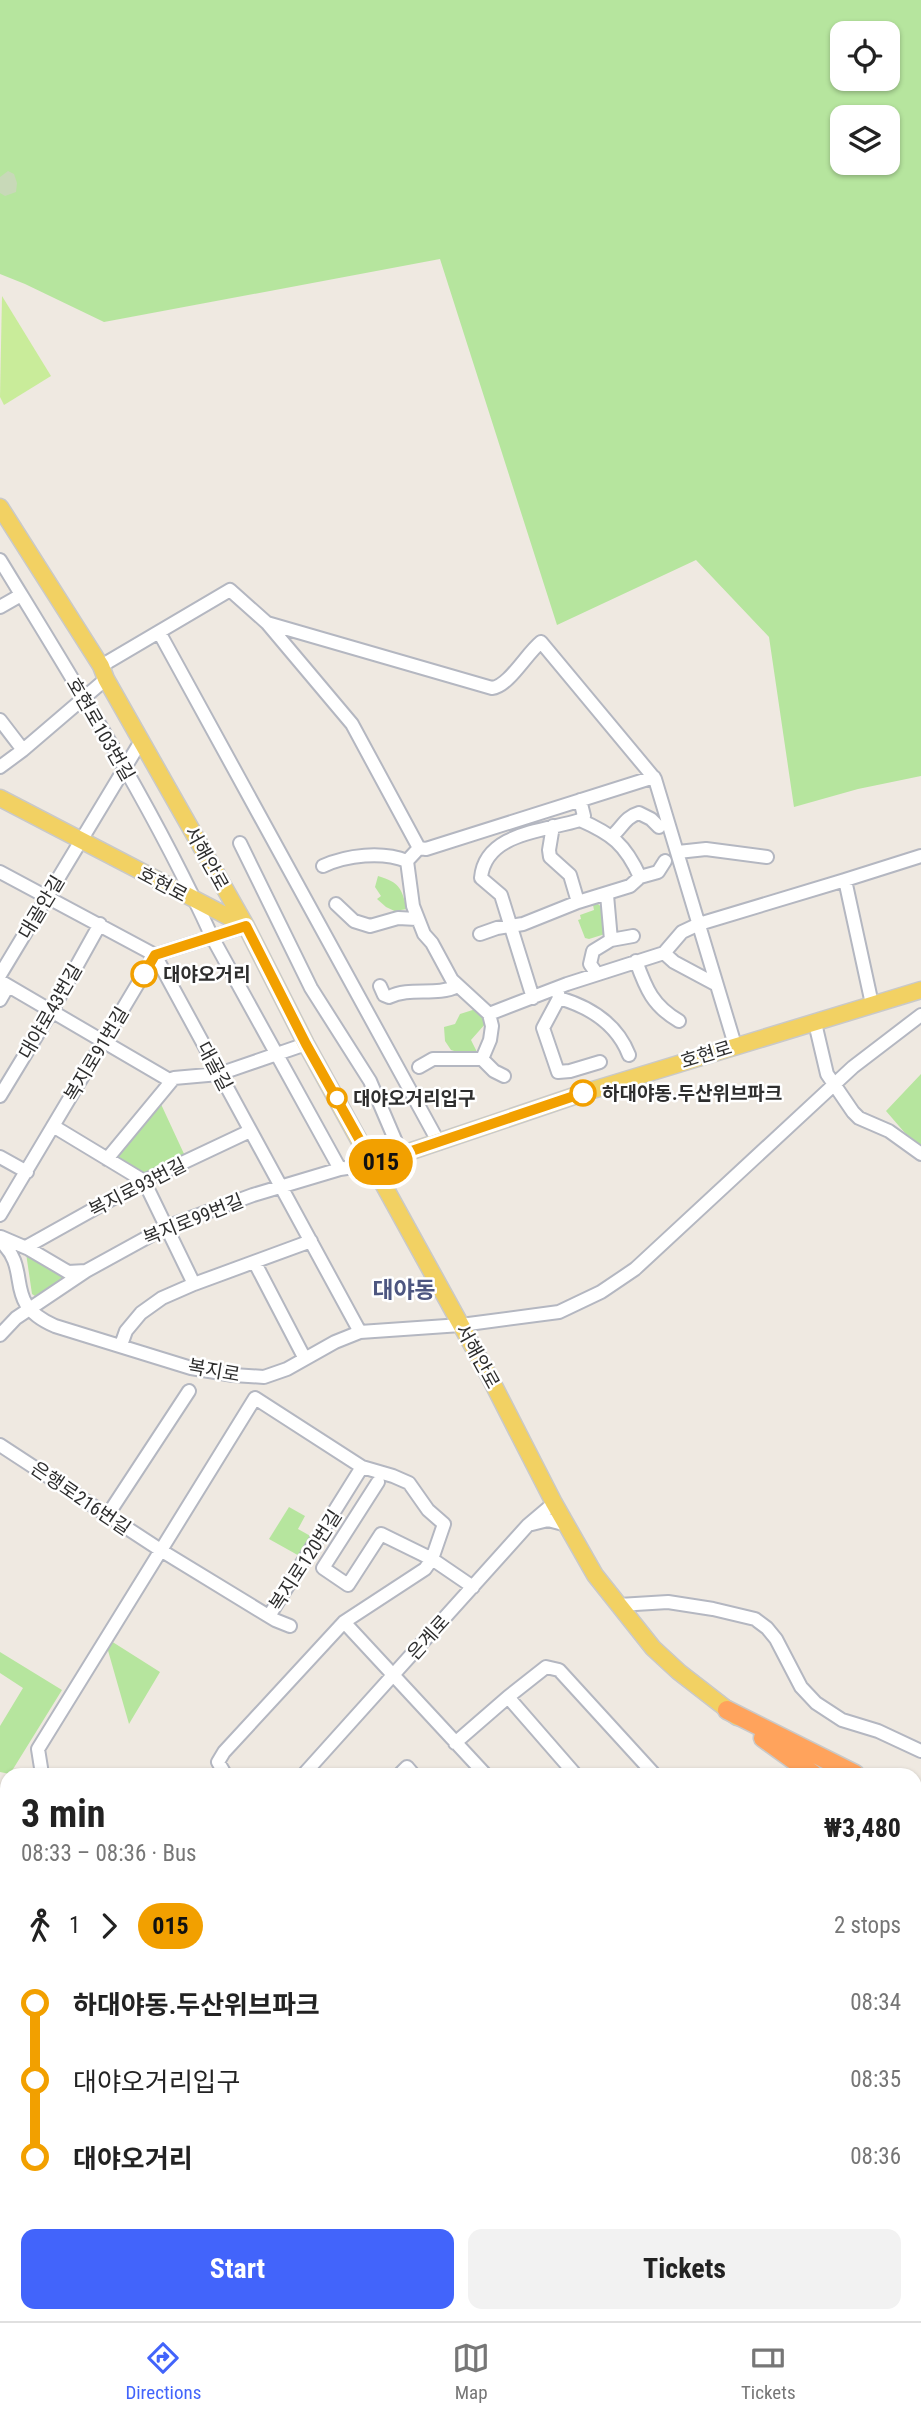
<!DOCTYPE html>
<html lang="en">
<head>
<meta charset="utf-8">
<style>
  body { margin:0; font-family:"Roboto Condensed","Noto Sans KR",sans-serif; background:#f2f2f2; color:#222; height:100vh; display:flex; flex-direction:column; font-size:26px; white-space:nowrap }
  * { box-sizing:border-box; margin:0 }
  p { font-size:23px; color:#767676 }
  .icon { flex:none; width:38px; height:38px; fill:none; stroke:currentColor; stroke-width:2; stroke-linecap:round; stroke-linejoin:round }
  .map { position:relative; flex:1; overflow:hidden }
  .drawer { position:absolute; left:0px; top:1768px; width:922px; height:555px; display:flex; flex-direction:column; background:#fff; border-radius:21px 21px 0 0; box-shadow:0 2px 5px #0004 }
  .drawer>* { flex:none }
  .badge { padding:0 14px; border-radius:23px; font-size:24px; line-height:46px }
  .tools { position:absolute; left:830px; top:21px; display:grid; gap:14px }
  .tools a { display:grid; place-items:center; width:70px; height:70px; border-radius:14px; background:#fff; box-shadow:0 2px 5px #0004; font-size:35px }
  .map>.badge { position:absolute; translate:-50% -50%; box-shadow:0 0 0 4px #fff }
  .legs { display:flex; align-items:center; gap:10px; height:77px; padding:0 21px; font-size:23px }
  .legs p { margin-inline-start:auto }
  .overview { display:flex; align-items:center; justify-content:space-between; height:119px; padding:0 21px }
  h1 { font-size:38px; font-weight:700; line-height:52px }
  .action { display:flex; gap:14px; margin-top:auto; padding:14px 21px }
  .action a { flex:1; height:80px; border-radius:14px; background:#4264fb; color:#fff; font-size:28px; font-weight:700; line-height:80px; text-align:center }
  .action a+a { background:#f2f2f2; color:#222 }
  ul { padding:0 21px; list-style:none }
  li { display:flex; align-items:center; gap:24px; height:77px; font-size:26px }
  li i { display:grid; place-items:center; width:10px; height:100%; margin:0 9px; background:currentColor }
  li i::after { content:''; width:18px; height:18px; margin:-9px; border:5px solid; border-radius:50%; background:#fff }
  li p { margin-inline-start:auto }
  li:first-child i { background:linear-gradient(#0000 50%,currentColor 0) }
  li:last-child i { background:linear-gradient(currentColor 50%,#0000 0) }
  .tabs { display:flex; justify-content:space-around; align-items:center; height:98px; border-top:2px solid #e0e0e0; background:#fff; font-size:19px; color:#767676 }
  .tabs a { display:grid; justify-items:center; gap:4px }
  .tabs .selected { color:#4264fb }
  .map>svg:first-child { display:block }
  .green { fill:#b6e59e; fill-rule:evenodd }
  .cemetery { fill:#c8d9b8 }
  .pitch { fill:#c9ec9a }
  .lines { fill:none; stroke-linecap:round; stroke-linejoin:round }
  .minor-casing { stroke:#b4b7c1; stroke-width:16 }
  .major-casing { stroke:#c9c9c9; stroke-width:19 }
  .highway-casing { stroke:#c9c9c9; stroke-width:21 }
  .minor { stroke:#fff; stroke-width:12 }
  .major { stroke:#f2d163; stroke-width:16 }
  .highway { stroke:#ffa35c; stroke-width:18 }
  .line-1-casing { stroke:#fff; stroke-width:16 }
  .line-1 { stroke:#f2a000; stroke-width:10 }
  .stop-1-dot { fill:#fff; stroke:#f2a000; stroke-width:3.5 }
  .labels { text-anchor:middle; stroke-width:5; stroke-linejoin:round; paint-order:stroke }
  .street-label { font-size:19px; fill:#2e2e2e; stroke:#fff }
  .stop-label { font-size:19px; font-weight:bold; fill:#2e2e2e; stroke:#fff; text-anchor:start }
  .quarter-label { font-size:23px; font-weight:bold; fill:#4d5680; stroke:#fff }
</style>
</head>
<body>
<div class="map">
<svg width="921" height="2321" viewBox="0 0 921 2321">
  <rect width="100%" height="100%" fill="#efe9e1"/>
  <!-- green -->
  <path class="green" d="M 0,0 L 921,0 L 921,776 L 858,789 L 794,807 L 769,637 L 696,560 L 557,625 L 440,259 L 104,322 L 25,284 L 0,274 ZM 842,33 L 887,33 L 887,79 L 842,79 ZM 842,117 L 887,117 L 887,163 L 842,163 Z
    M 378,876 C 400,883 401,887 407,909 L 401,910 L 403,915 L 386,907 L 377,899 L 381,896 L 375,887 Z
    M 598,904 C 605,909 605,925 605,934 L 589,939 L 585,938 L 578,920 L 581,919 L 580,915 L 594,910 L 593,905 Z
    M 479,1008 L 483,1013 L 486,1023 L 471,1040 L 478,1054 L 470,1056 L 451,1050 L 445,1041 L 444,1027 L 455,1024 L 460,1014 Z
    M 921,1074 L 921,1146 L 905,1133 L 886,1111 Z
    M 160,1102 L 185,1156 L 144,1177 L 112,1158 Z
    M 26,1253 L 65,1277 L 35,1296 L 32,1294 Z
    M 289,1507 L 305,1516 L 298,1529 L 314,1538 L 303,1558 L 269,1539 Z
    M 111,1641 L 160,1672 L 129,1724 L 107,1647 Z
    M 0,1652 L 62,1690 L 10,1774 L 0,1772 L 0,1726 L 23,1688 L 0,1673 Z
    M 0,2191 L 7,2199 L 7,2278 L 0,2267 Z
    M 25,2315 L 93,2315 L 97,2321 L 26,2321 Z"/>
  <!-- cemetery -->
  <path class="cemetery" d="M 8,171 L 14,174 L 17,183 L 16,192 L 5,196 L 0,193 L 0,177 Z"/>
  <!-- pitch -->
  <path class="pitch" d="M 2,296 L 51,376 L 4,405 L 0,397 Z"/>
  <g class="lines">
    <!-- minor casing -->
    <g class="minor-casing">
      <path id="minor" d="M 0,560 C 75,683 152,805 212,937 L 340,1169
        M 0,607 L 21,595
        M 267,623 L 352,724 L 419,848 L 426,849 L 654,777
        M 159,632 L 439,1143
        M 101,666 L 230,590 L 267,623 L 492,688 C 509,686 526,654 541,642 L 655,779 L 735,1045
        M 0,720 L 23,750
        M 0,767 L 23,750 L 106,679
        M 580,820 C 612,834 625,844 640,877 L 658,872 L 665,861
        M 612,836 C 622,828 625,817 639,813 L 651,819 L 659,827
        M 240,843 L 311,988 L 370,1081 L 402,1156
        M 419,848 L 407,861 L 413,906 L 424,934 L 432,943 L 452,980 L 489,1014 L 492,1026 L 490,1040 L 482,1059 L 494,1071 L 504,1076
        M 678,852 L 706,849 L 767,857
        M 323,866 C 347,855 382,851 407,861
        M 0,872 L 155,955 L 360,1332
        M 845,880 L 921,856
        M 578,902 L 630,886 L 640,877
        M 336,904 L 354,921 L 370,926 L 398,918 L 417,919
        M 480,934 L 497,928 L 523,924 L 578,902 L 570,875 L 550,857 L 549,850 L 553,826
        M 611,940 L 633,936
        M 664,953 L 674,962 L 717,985
        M 636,961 C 646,989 653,1006 679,1021
        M 597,974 L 590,964 L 593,951 L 611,940 L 607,895
        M 0,975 L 141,741
        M 0,981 L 171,1081
        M 380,986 L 384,995 L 389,997 C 411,986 435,997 458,986
        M 557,988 L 559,998 L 543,1028 L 558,1072 L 570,1071 L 600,1062
        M 533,998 L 501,895 L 481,878 C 485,832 546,831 580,820 L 584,816 L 580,800
        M 559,998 C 590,1007 617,1024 629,1055
        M 0,1000 L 8,986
        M 489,1014 L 567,984 L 664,953 L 682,932 L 699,924 L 845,880 L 872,1004
        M 815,1023 L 827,1074 L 853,1112 L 859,1118 L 889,1131 L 921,1154
        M 419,1067 L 433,1059 L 482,1059
        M 0,1096 L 51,1012 L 100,924
        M 53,1126 L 144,1181 L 194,1284
        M 0,1157 L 27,1172
        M 107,1159 L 174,1078 L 219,1074 L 306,1044
        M 0,1215 L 155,955 L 246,926
        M 1,1237 L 29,1249 L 68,1272 L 86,1271
        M 0,1241 C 34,1271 0,1302 55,1326 L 191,1368 L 233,1375 L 264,1377 L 287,1369 L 335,1342 L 360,1332 L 461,1325 L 559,1312 L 601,1292 L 635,1269 L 853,1067 L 921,1015
        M 26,1247 L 144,1181 L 250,1131
        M 255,1263 L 305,1359
        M 0,1335 L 16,1318 L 86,1271 L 166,1227 L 253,1195 L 340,1169 L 373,1164
        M 121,1345 L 126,1331 L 141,1313 L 162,1298 L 194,1284 L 311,1241
        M 0,1445 L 162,1551 L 275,1620 L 290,1626
        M 378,1482 L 323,1568 L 348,1585 L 381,1534 L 432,1559 L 473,1587
        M 107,1516 L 189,1391
        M 532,1524 L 548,1520 L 567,1525
        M 619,1605 L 668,1602 L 713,1609 L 755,1619 L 767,1628 L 776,1639 L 801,1687 L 816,1703 L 842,1720 L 878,1731 L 921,1751
        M 269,1616 L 362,1467
        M 344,1622 L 485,1774
        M 455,1743 L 508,1697
        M 42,1774 L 38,1749 L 255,1398 L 362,1467 L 393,1476 L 409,1483 L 428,1510 L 444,1524 L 432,1559 L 425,1569 L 344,1622 L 224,1752 L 218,1762 L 225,1774
        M 304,1774 L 528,1525 L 554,1503
        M 400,1774 L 407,1767 L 413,1774
        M 575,1774 L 508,1697 L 546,1667 L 559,1670 L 654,1774
        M 0,1900 L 7,1904
        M 0,2023 L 7,2018
        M 341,2315 L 346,2321
        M 622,2315 L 627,2321
        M 282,2321 L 291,2315
        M 464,2321 L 479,2315"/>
    </g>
    <!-- major casing -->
    <g class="major-casing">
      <path id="major" d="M 0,507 L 101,666 L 106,679 L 246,926 L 306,1044 L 489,1376 L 554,1503 L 595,1575 L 653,1648 L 679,1672 L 737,1717
        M 0,798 L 246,926
        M 373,1164 L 583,1093 L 921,990"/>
    </g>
    <!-- highway casing -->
    <g class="highway-casing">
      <path id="highway" d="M 727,1710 L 855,1774
        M 763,1738 L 813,1774
        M 915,1806 L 921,1809
        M 915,1825 L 921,1828
        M 915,1855 L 921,1860
        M 915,1879 L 921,1889
        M 915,2207 L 921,2195
        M 915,2240 L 921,2234
        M 915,2271 L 921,2265
        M 915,2289 L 921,2284
        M 823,2321 L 830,2315
        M 875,2321 L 882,2315"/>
    </g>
    <!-- minor -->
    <use href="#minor" class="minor"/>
    <!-- major -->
    <use href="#major" class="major"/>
    <!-- highway -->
    <use href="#highway" class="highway"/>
  </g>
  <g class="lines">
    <!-- line-1 casing -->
    <g class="line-1-casing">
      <path id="line-1" d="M 144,974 L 155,955 L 246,926 L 306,1044 L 373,1164 L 583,1093"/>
    </g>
    <!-- line-1 -->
    <use href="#line-1" class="line-1"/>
  </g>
  <!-- markers -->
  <g class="stop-1-dot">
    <circle cx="144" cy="974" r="12"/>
    <circle cx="583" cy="1093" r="12"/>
    <circle cx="337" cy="1098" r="9"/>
  </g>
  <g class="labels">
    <!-- street labels -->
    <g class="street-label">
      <text transform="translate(101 729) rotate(60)" y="7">호현로103번길</text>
      <text transform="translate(207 858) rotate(61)" y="7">서해안로</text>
      <text transform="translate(163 884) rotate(28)" y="7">호현로</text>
      <text transform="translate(41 907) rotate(-59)" y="7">대골안길</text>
      <text transform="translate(50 1011) rotate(-60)" y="7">대야로43번길</text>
      <text transform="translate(96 1054) rotate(-59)" y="7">복지로91번길</text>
      <text transform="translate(706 1054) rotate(-17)" y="7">호현로</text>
      <text transform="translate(215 1066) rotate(62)" y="7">대골길</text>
      <text transform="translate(137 1187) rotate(-27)" y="7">복지로93번길</text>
      <text transform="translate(193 1219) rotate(-22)" y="7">복지로99번길</text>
      <text transform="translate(478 1356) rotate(61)" y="7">서해안로</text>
      <text transform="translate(214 1370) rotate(10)" y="7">복지로</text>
      <text transform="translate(81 1498) rotate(34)" y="7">은행로216번길</text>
      <text transform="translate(305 1560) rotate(-57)" y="7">복지로120번길</text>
      <text transform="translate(428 1637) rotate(-48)" y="7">은계로</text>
    </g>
    <!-- stop labels -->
    <g class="stop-label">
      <text x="163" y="981">대야오거리</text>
      <text x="602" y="1100">하대야동.두산위브파크</text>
      <text x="353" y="1105">대야오거리입구</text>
    </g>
    <!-- quarter labels -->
    <g class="quarter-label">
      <text x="404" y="1298">대야동</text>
    </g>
  </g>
</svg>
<div class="tools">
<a><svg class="icon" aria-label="locate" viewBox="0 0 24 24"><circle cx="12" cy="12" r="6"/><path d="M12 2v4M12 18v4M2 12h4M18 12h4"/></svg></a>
<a><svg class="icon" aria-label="layers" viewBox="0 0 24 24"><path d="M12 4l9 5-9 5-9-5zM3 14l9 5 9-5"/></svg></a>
</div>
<b class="badge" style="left:381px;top:1162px;background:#f2a000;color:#111">015</b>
<section class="drawer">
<div class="overview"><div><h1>3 min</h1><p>08:33 – 08:36 · Bus</p></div><b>₩3,480</b></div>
<div class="legs"><svg class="icon" aria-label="walk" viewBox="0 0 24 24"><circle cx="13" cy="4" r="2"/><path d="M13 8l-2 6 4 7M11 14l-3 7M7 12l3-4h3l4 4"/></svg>1<svg class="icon" aria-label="forward" viewBox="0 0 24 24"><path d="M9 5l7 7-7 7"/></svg><b class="badge" style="background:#f2a000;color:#111">015</b><p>2 stops</p></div>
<ul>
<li><i style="color:#f2a000"></i><b>하대야동.두산위브파크</b><p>08:34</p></li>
<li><i style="color:#f2a000"></i><span>대야오거리입구</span><p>08:35</p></li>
<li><i style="color:#f2a000"></i><b>대야오거리</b><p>08:36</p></li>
</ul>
<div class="action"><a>Start</a><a>Tickets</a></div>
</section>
</div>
<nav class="tabs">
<a class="selected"><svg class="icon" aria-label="directions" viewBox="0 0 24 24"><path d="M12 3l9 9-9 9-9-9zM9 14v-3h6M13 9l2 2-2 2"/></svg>Directions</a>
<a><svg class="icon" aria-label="map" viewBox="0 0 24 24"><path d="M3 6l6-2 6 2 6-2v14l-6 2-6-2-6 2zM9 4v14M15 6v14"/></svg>Map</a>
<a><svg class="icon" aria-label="tickets" viewBox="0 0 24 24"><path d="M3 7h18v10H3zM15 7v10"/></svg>Tickets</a>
</nav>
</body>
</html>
